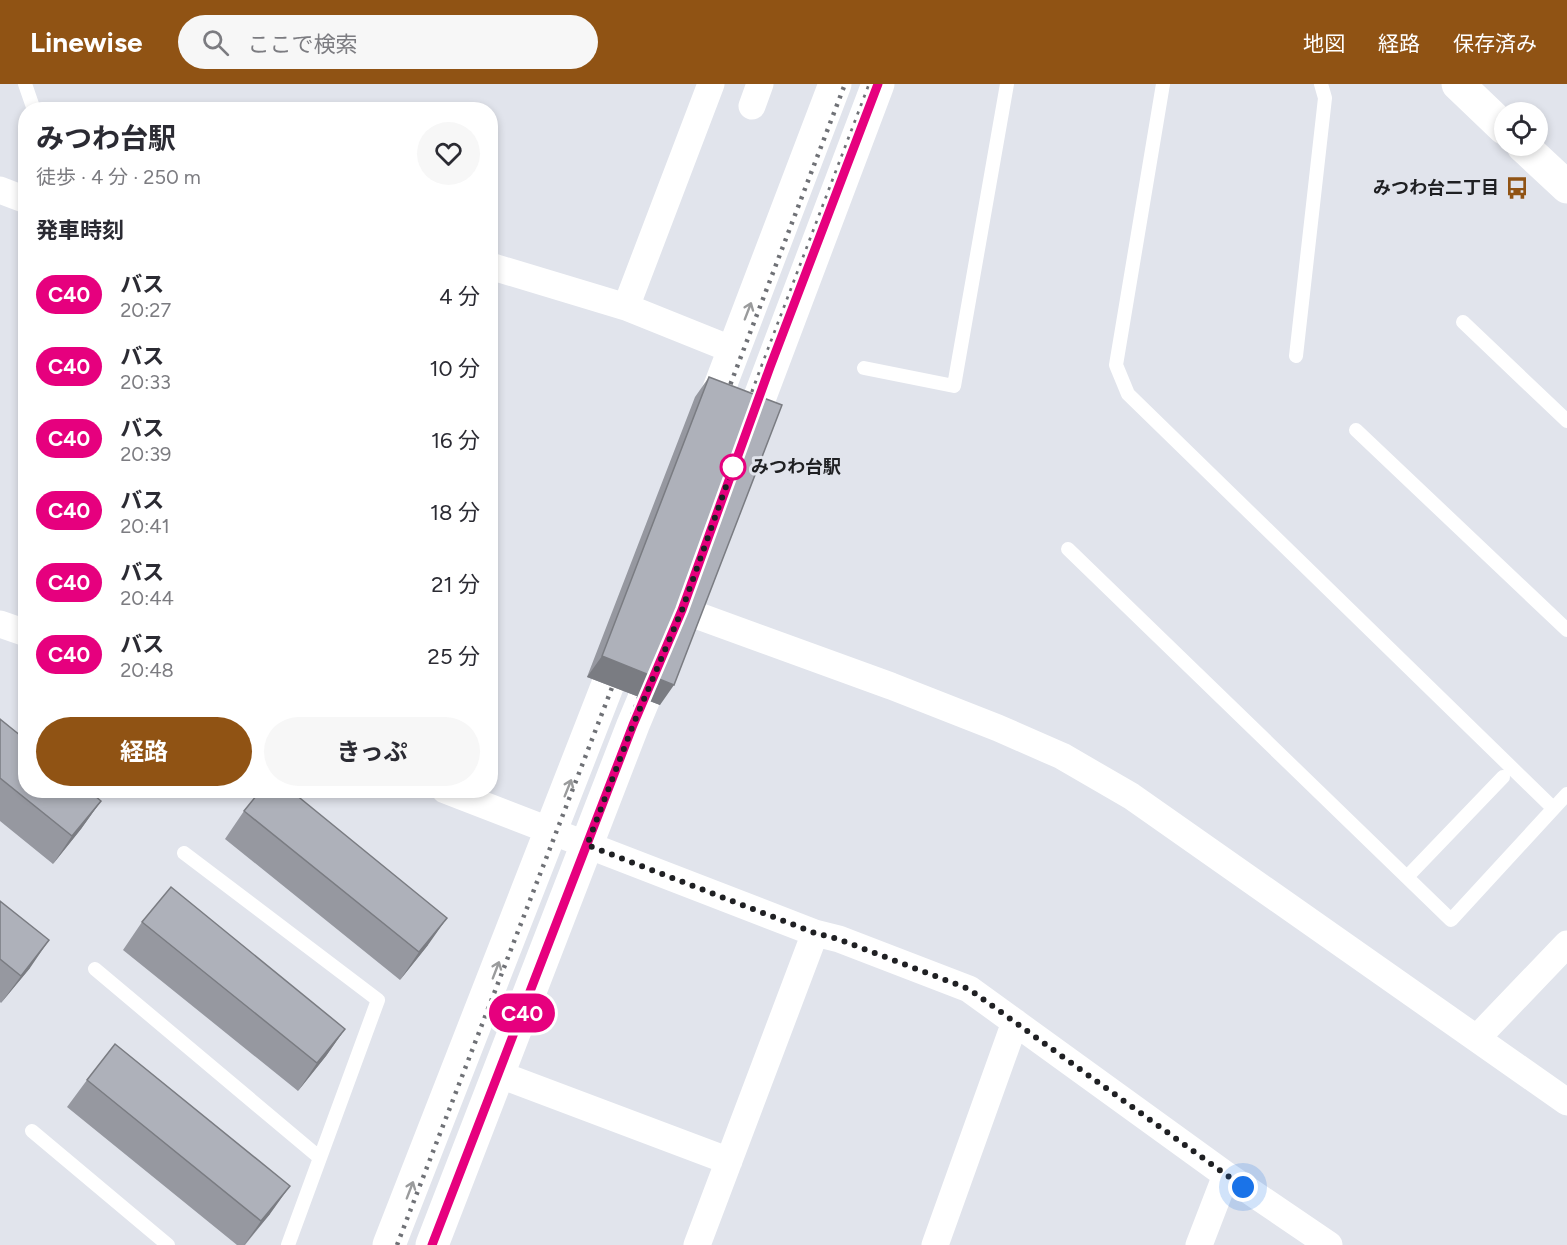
<!DOCTYPE html>
<html lang="ja">
<head>
<meta charset="utf-8">
<style>
  body { margin:0; font-family:Figtree,"Noto Sans JP",sans-serif; background:#f7f7f7; color:#2b2b33; height:100vh; display:flex; flex-direction:column; font-size:22px; white-space:nowrap }
  * { box-sizing:border-box; margin:0 }
  p { font-size:20px; color:#7c7c81 }
  .icon { flex:none; width:33px; height:33px; fill:none; stroke:currentColor; stroke-width:2; stroke-linecap:round; stroke-linejoin:round }
  .map { position:relative; flex:1; overflow:hidden }
  .side { position:absolute; left:18px; top:18px; width:480px; height:696px; display:flex; flex-direction:column; background:#fff; border-radius:24px; box-shadow:0 3px 9px #0003 }
  .side>* { flex:none }
  .badge { padding:0 12px; border-radius:20px; font-size:21px; line-height:39px }
  .controls { position:absolute; left:1494px; top:18px; display:grid; gap:12px }
  .controls a { display:grid; place-items:center; width:54px; height:54px; border-radius:50%; background:#fff; box-shadow:0 3px 9px #0003; font-size:30px }
  .you { position:absolute; width:30px; height:30px; margin:-15px; border:4px solid #fff; border-radius:50%; background:#1a73e8; box-shadow:0 0 0 9px #1a73e833 }
  .map>.badge { position:absolute; translate:-50% -50%; box-shadow:0 0 0 3px #fff }
  h2 { padding:0 18px; font-size:22px; line-height:54px }
  .round { display:grid; place-items:center; flex:none; width:63px; height:63px; border-radius:32px; background:#f7f7f7 }
  .overview { display:flex; align-items:center; justify-content:space-between; height:102px; padding:0 18px }
  h1 { font-size:28px; font-weight:700; line-height:45px }
  .action { display:flex; gap:12px; margin-top:auto; padding:12px 18px }
  .action a { flex:1; height:69px; border-radius:36px; background:#905314; color:#fff; font-size:24px; font-weight:700; line-height:69px; text-align:center }
  .action a+a { background:#f7f7f7; color:#2b2b33 }
  ul { padding:0; list-style:none }
  li { display:flex; align-items:center; gap:18px; height:72px; padding:0 18px }
  li div { flex:1 }
  li b { display:block; font-size:22px }
  li em { font-style:normal }
  li .badge { min-width:66px; font-weight:700; text-align:center }
  header { display:flex; align-items:center; gap:36px; box-sizing:border-box; height:84px; padding:0 30px; background:#905314; color:#fff }
  header strong { font-size:28px }
  nav { display:flex; gap:33px; margin-inline-start:auto; font-size:21px }
  .search { width:420px; height:54px; background:#f7f7f7; display:flex; align-items:center; gap:15px; box-sizing:border-box; padding:0 21px; border-radius:33px; color:#7c7c81; font-size:22px }
  .map>svg:first-child { display:block }
  .lines { fill:none; stroke-linecap:round; stroke-linejoin:round }
  .service { stroke:#fff; stroke-width:14 }
  .minor { stroke:#fff; stroke-width:27 }
  .tertiary { stroke:#fff; stroke-width:33 }
  .rail { stroke:#6f7176; stroke-width:4.5; stroke-dasharray:3 6; stroke-linecap:butt }
  .wall { fill:#9698a0 }
  .shaded-wall { fill:#7a7c82 }
  .building { fill:#aeb1ba; stroke:#7a7c82; stroke-width:1.5 }
  .oneway { stroke:#9a9b9c }
  .line-casing { stroke:#fff; stroke-width:14 }
  .line { stroke:#e6007e; stroke-width:9 }
  .walk { stroke:#1f2023; stroke-width:6; stroke-dasharray:0 10.8 }
  .stop-dot { fill:#fff; stroke:#e6007e; stroke-width:3 }
  .labels { text-anchor:middle; stroke-width:6; stroke-linejoin:round; paint-order:stroke }
  .poi-label { font-size:18px; font-weight:bold; fill:#1f2023; stroke:#e1e4ec; text-anchor:end }
  .stop-label { font-size:18px; font-weight:bold; fill:#1f2023; stroke:#e1e4ec; text-anchor:start }
</style>
</head>
<body>
<header>
<strong>Linewise</strong>
<div class="search"><svg class="icon" aria-label="search" viewBox="0 0 24 24"><circle cx="10" cy="10" r="6"/><path d="M15 15l6 6"/></svg>ここで検索</div>
<nav><a>地図</a><a>経路</a><a>保存済み</a></nav>
</header>
<div class="map">
<svg width="1567" height="1161" viewBox="0 0 1567 1161">
  <rect width="100%" height="100%" fill="#e1e4ec"/>
  <g class="lines">
    <!-- service -->
    <path class="service" d="M 25,0 L 34,26
      M 1163,0 L 1116,281 L 1128,310 L 1553,724
      M 1463,238 L 1567,337
      M 1296,272 L 1325,14 L 1321,0
      M 864,284 L 954,302 L 1007,0
      M 1356,346 L 1567,546
      M 1068,465 L 1451,836 L 1567,710
      M 184,769 L 378,916 L 288,1161
      M 1407,793 L 1503,693
      M 95,885 L 320,1074
      M 32,1047 L 168,1161"/>
    <!-- minor -->
    <path class="minor" d="M 752,22 L 760,0
      M 0,106 L 26,116
      M 490,182 L 626,223 L 733,266
      M 626,223 L 711,0
      M 682,526 L 891,602 L 998,644 L 1062,672 L 1131,712 L 1567,1018
      M 0,540 L 26,549
      M 445,706 L 815,849 L 839,855 L 969,905 L 1226,1091 L 1329,1161
      M 1477,954 L 1567,860
      M 498,990 L 729,1077
      M 697,1161 L 815,849
      M 935,1161 L 1015,938
      M 1199,1161 L 1226,1091"/>
    <!-- tertiary -->
    <path class="tertiary" d="M 1458,0 L 1504,44
      M 1523,62 L 1567,103
      M 706,339 L 835,0
      M 744,355 L 878,0
      M 389,1161 L 624,559
      M 432,1161 L 633,641 L 661,574"/>
    <!-- rail -->
    <path class="rail" d="M 724,317 L 845,0
      M 746,325 L 870,0
      M 397,1161 L 618,588
      M 428,1161 L 645,598"/>
  </g>
  <!-- wall -->
  <path class="wall" d="M 709,293 L 660,621 L 587,593 L 695,313 Z
    M 0,635 L 101,717 L 81,745 L 53,780 L 0,737 Z
    M 244,727 L 428,861 L 400,896 L 225,755 Z
    M 0,817 L 30,884 L 1,919 L 0,918 Z
    M 142,838 L 345,945 L 326,972 L 298,1007 L 123,866 Z
    M 87,996 L 270,1130 L 245,1161 L 237,1161 L 67,1023 Z"/>
  <!-- shaded-wall -->
  <path class="shaded-wall" d="M 602,572 L 674,601 L 660,621 L 587,593 Z
    M 101,717 L 81,745 L 53,780 L 72,752 Z
    M 447,834 L 428,861 L 400,896 L 419,868 Z
    M 49,856 L 30,884 L 1,919 L 21,892 Z
    M 345,945 L 326,972 L 298,1007 L 317,979 Z
    M 290,1102 L 270,1130 L 244,1161 L 261,1137 Z"/>
  <!-- building -->
  <path class="building" d="M 709,293 L 782,321 L 674,601 L 602,572 Z
    M 0,635 L 26,656 L 26,706 L 88,706 L 101,717 L 72,752 L 0,694 Z
    M 261,706 L 290,706 L 447,834 L 419,868 L 244,727 Z
    M 171,803 L 345,945 L 317,979 L 142,838 Z
    M 0,817 L 49,856 L 21,892 L 0,875 Z
    M 115,960 L 290,1102 L 261,1137 L 87,996 Z"/>
  <!-- one-way arrows -->
  <defs><path id="oneway-shaft" d="M-6 0H5M1.5-3L5.5 0L1.5 3" fill="none" stroke-width="1.6" stroke-linecap="round" stroke-linejoin="round" transform="scale(1.5)"/></defs>
  <g class="oneway">
    <use href="#oneway-shaft" transform="translate(748 227) rotate(-69)"/>
    <use href="#oneway-shaft" transform="translate(568 704) rotate(-68)"/>
    <use href="#oneway-shaft" transform="translate(496 886) rotate(-69)"/>
    <use href="#oneway-shaft" transform="translate(410 1106) rotate(-69)"/>
  </g>
  <g class="lines">
    <!-- line casing -->
    <g class="line-casing">
      <path id="line" d="M 432,1161 L 633,641 L 682,526 L 770,283 L 878,0"/>
    </g>
    <!-- line -->
    <use href="#line" class="line"/>
    <!-- walk -->
    <path class="walk" d="M 733,383 L 682,526 L 633,641 L 587,761 L 815,849 L 838,855 L 969,905 L 1243,1103"/>
  </g>
  <!-- icons -->
  <defs>
    <g id="bus-bare" transform="scale(1.8)"><path d="M-5-6H5V4H4V6H2V4H-2V6H-4V4H-5ZM-3.5-4V0h7V-4ZM-3.5 1.2v1.5H-2V1.2ZM2 1.2v1.5H3.5V1.2Z" fill="#905314" stroke="#e1e4ec" stroke-width="2.5" paint-order="stroke"/></g>
  </defs>
  <g fill-rule="evenodd">
    <use href="#bus-bare" x="1517" y="104"/>
  </g>
  <!-- markers -->
  <circle class="stop-dot" cx="733" cy="383" r="12"/>
  <g class="labels">
    <!-- poi labels -->
    <g class="poi-label">
      <text x="1499" y="110">みつわ台二丁目</text>
    </g>
    <!-- stop labels -->
    <g class="stop-label">
      <text x="751" y="389">みつわ台駅</text>
    </g>
  </g>
</svg>
<div class="controls">
<a><svg class="icon" aria-label="locate" viewBox="0 0 24 24"><circle cx="12" cy="12" r="6"/><path d="M12 2v4M12 18v4M2 12h4M18 12h4"/></svg></a>
</div>
<div class="you" style="left:1243px;top:1103px"></div>
<b class="badge" style="left:522px;top:929px;background:#e6007e;color:#fff">C40</b>
<section class="side">
<div class="overview"><div><h1>みつわ台駅</h1><p>徒歩 · 4 分 · 250 m</p></div><a class="round"><svg class="icon" aria-label="heart" viewBox="0 0 24 24"><path d="M12 20l-8-8c-3-5 5-10 8-4 3-6 11-1 8 4z"/></svg></a></div>
<h2>発車時刻</h2>
<ul>
<li><span class="badge" style="background:#e6007e;color:#fff">C40</span><div><b>バス</b><p>20:27</p></div><em>4 分</em></li>
<li><span class="badge" style="background:#e6007e;color:#fff">C40</span><div><b>バス</b><p>20:33</p></div><em>10 分</em></li>
<li><span class="badge" style="background:#e6007e;color:#fff">C40</span><div><b>バス</b><p>20:39</p></div><em>16 分</em></li>
<li><span class="badge" style="background:#e6007e;color:#fff">C40</span><div><b>バス</b><p>20:41</p></div><em>18 分</em></li>
<li><span class="badge" style="background:#e6007e;color:#fff">C40</span><div><b>バス</b><p>20:44</p></div><em>21 分</em></li>
<li><span class="badge" style="background:#e6007e;color:#fff">C40</span><div><b>バス</b><p>20:48</p></div><em>25 分</em></li>
</ul>
<div class="action"><a>経路</a><a>きっぷ</a></div>
</section>
</div>
</body>
</html>
